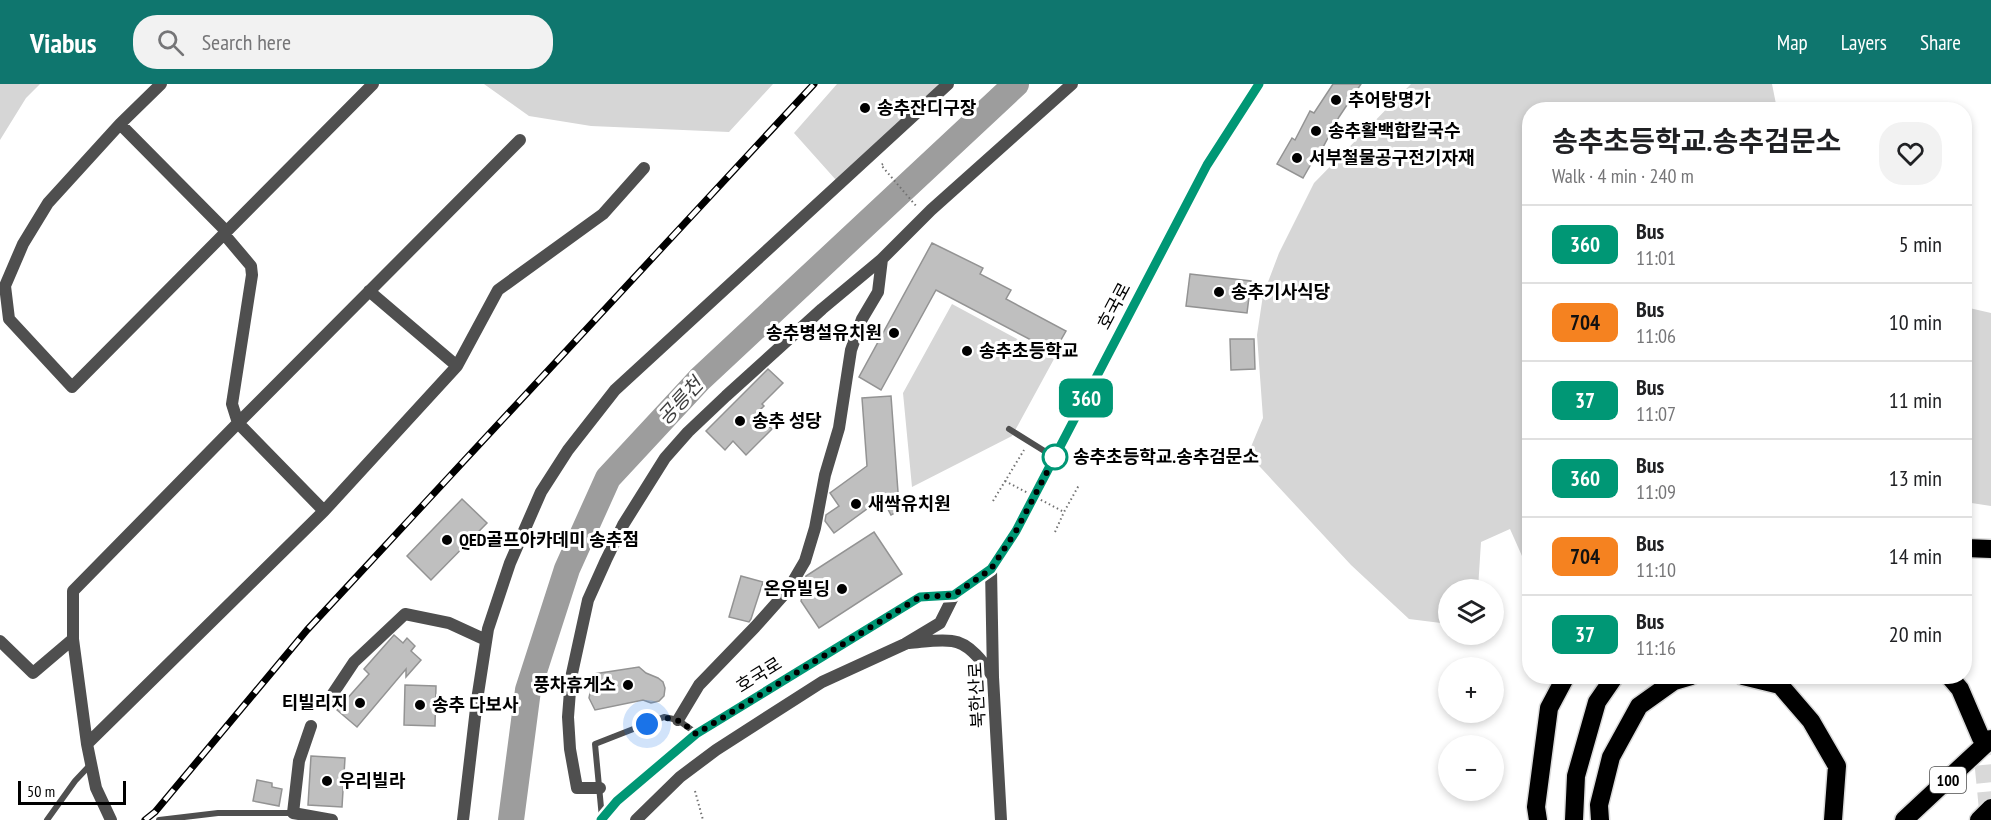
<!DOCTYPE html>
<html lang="en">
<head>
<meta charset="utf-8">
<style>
  body { margin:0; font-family:"PT Sans Narrow","Noto Sans KR",sans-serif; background:#f2f2f2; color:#202124; height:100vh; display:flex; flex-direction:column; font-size:22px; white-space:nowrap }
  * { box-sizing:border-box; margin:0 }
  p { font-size:20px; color:#757577 }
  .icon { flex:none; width:33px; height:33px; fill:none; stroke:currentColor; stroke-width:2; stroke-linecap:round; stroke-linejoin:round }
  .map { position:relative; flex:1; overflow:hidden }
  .details { position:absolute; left:1522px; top:18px; width:450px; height:582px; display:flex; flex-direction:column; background:#fff; border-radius:24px; box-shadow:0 3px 9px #0003 }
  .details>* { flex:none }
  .badge { padding:0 12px; border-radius:9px; font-size:21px; line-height:39px }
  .controls { position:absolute; left:1438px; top:495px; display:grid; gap:12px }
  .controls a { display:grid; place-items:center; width:66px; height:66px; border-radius:50%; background:#fff; box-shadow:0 3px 9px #0003; font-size:30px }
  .scale { position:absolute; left:18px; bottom:15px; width:108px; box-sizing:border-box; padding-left:6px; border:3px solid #000; border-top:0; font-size:16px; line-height:21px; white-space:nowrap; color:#000; -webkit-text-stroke:4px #fff; paint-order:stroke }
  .you { position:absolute; width:30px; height:30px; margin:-15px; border:4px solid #fff; border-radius:50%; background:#1a73e8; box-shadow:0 0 0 9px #1a73e833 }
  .map>.badge { position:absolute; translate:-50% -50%; box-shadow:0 0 0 3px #fff }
  .round { display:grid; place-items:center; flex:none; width:63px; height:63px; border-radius:24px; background:#f2f2f2 }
  .head { display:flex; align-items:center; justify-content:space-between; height:102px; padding:0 30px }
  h1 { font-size:28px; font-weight:700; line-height:45px }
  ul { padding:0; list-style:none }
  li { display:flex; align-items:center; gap:18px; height:78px; padding:0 30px; border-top:2px solid #e0e0e0 }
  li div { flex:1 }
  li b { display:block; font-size:22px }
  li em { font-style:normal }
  li .badge { min-width:66px; font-weight:700; text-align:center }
  header { display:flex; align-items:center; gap:36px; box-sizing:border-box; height:84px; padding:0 30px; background:#0f766e; color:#fff }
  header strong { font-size:28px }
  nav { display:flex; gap:33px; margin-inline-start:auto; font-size:21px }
  .search { width:420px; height:54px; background:#f2f2f2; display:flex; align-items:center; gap:15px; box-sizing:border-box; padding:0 21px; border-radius:24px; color:#757577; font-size:22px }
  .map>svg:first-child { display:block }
  .green { fill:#d6d6d6 }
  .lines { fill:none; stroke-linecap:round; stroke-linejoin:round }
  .river { stroke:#9d9d9d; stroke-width:26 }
  .building { fill:#bfbfbf; stroke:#939393; stroke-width:1.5 }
  .motorway-tunnel { stroke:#d9d9d9; stroke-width:18; stroke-dasharray:18 9; stroke-linecap:butt }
  .motorway-casing { stroke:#dbdbdb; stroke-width:21 }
  .path { stroke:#717171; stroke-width:2; stroke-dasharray:1.5 3; stroke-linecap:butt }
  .service { stroke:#4f4f4f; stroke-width:6 }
  .minor { stroke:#4f4f4f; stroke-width:12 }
  .tertiary { stroke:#4f4f4f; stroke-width:12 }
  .motorway { stroke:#000; stroke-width:18 }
  .rail-casing { stroke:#000; stroke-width:7 }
  .rail { stroke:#fff; stroke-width:4.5; stroke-dasharray:14; stroke-linecap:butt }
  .path-bridge { stroke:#717171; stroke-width:2; stroke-dasharray:1.5 3; stroke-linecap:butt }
  .line-casing { stroke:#fff; stroke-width:14 }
  .line { stroke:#009775; stroke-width:9 }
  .walk { stroke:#000; stroke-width:6; stroke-dasharray:0 10.8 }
  .poi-dot { fill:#000; stroke:#fff; stroke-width:2 }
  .stop-dot { fill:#fff; stroke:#009775; stroke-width:3 }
  .labels { text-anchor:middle; stroke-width:6; stroke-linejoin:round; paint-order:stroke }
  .shield { fill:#fff; stroke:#4c4c4c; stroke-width:1.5 }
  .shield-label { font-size:16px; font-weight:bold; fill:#000 }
  .poi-label { font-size:18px; font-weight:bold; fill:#000; stroke:#fff; text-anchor:start }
  .street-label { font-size:18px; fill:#000; stroke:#fff }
  .stop-label { font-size:18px; font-weight:bold; fill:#000; stroke:#fff; text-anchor:start }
  .water-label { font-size:20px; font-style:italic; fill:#3e3e3e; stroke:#fff }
</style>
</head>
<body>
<header>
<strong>Viabus</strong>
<div class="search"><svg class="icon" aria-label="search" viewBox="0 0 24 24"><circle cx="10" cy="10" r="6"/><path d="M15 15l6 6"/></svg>Search here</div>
<nav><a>Map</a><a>Layers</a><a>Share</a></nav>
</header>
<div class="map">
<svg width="1991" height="736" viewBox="0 0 1991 736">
  <rect width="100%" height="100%" fill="#fff"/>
  <!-- green -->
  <path class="green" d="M 0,0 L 40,0 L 26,14 L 0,56 Z
    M 484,0 L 773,0 L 729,48 L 591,42 L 529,32 Z
    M 837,0 L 941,0 L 836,96 L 794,49 Z
    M 1411,0 L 1772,0 L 1777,25 L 1530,26 L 1530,490 L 1510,445 L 1481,458 L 1478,505 L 1449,506 L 1449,540 L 1409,535 L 1351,481 L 1248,370 L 1263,334 L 1257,251 L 1263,211 L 1279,169 L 1314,99 Z
    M 952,220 L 1054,275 L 1012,352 L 912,403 L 903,309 Z
    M 1965,223 L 1991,229 L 1991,422 L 1965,418 Z"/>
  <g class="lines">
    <!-- river -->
    <path class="river" d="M 511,736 L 528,606 L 567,485 L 608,394 L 700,295 L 1016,0"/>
  </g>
  <!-- building -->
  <path class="building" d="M 1333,0 L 1361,0 L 1339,33 L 1321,67 L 1319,66 L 1303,94 L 1277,80 L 1292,54 L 1295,56 L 1310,27 L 1314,29 Z
    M 932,159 L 983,184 L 980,190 L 1011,206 L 1006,215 L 1066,247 L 1054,268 L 936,206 L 881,306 L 859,293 Z
    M 1190,190 L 1251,197 L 1247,229 L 1186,222 Z
    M 1230,255 L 1254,255 L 1255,285 L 1231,286 Z
    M 768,285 L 783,299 L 762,320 L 764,322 L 756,330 L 772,345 L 746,371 L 733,357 L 725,366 L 706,347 Z
    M 891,312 L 898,408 L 906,423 L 891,431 L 882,414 L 834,449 L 825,437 L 826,431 L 839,422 L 830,409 L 867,382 L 862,314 Z
    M 462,415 L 487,439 L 431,496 L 407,472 Z
    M 874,448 L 902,490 L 819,544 L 801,517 L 806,492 Z
    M 741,492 L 763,498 L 751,535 L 749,538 L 729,533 Z
    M 394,551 L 403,559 L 407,554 L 415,562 L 411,567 L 421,576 L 406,593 L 406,585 L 357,643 L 337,626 L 369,590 L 364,585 Z
    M 639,583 L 646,589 L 658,594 L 663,598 L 665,604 L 664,612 L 659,617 L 651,619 L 643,616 L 595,626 L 589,614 L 594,590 Z
    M 405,601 L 436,602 L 435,642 L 404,641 Z
    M 311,672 L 345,674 L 342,723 L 308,721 Z
    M 257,696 L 272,699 L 272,703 L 282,705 L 279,722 L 253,717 Z"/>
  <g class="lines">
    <!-- motorway-tunnel -->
    <path class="motorway-tunnel" d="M 1981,654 L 1989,736"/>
    <!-- motorway casing -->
    <g class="motorway-casing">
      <path id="motorway" d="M 1965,464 L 1991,465
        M 1743,592 L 1780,601 L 1811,637 L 1837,682 L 1833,736
        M 1949,592 L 1960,605 L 1981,654
        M 1538,736 L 1536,723 L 1549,624 L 1566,592
        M 1574,736 L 1576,692 L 1597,618 L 1615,592
        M 1600,736 L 1599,721 L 1611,673 L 1639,622 L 1674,597 L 1691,592
        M 1904,736 L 1991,655
        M 1979,736 L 1991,724"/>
    </g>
    <!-- path -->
    <path class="path" d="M 883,80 L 881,81 L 917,123
      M 993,417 L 1024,366
      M 1055,448 L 1064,428 L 1079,401
      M 695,707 L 703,736"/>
    <!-- service -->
    <path class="service" d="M 1009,345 L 1054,373
      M 602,734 L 595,660 L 664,633 L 678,636 L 696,649
      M 47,736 L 75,697 L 91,680
      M 159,736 L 218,729 L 293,729"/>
    <!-- minor -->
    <path class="minor" d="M 120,40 L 161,0
      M 226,147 L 120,40 L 48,119 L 23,160 L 5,202 L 9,235 L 72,303 L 373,0
      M 224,150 L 251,182 L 252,191 L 232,320 L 238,339 L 520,56
      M 457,282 L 498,206 L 603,130 L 644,84
      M 324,427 L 457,282 L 369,207
      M 73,555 L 73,507 L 238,339 L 324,427 L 87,660
      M 0,557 L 33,589 L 73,555 L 87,660 L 96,704 L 111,736
      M 330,614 L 354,578 L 405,530 L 449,539 L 486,556
      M 678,636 L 699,601 L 755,543 L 788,506 L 805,477 L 815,444 L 825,391 L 839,344 L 851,266 L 862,235 L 878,208 L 882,175
      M 311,642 L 299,677 L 293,729 L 332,736
      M 600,704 L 577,704 L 570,665 L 568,633 L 571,594 L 588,516 L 606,476 L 623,441 L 665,374 L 688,348 L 726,312 L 822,225 L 882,175 L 931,126 L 1072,0
      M 463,736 L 477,616 L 488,545 L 510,479 L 541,408 L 568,366 L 615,306 L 948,0"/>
    <!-- tertiary -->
    <path class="tertiary" d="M 991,485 L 993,593 L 1001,736
      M 909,559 C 923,558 938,555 952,557 C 970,559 984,579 993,593
      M 601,736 L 617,717 L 696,650 L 920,513 L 954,511
      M 636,736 L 680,693 L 716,666 L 822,598 L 905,560 L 940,539 L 954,511 L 991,485 L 1016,447 L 1207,81 L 1259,0"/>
    <!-- motorway -->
    <use href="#motorway" class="motorway"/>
    <!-- rail casing -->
    <g class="rail-casing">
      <path id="rail" d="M 145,736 L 155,728 L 307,546 L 814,0"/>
    </g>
    <!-- rail -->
    <use href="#rail" class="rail"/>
    <!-- path-bridge -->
    <path class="path-bridge" d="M 1005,397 L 1064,428"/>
  </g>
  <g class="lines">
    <!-- line casing -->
    <g class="line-casing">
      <path id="line" d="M 601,736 L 617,717 L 696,650 L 920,513 L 954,511 L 991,485 L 1016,447 L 1207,81 L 1259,0"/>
    </g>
    <!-- line -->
    <use href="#line" class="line"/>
    <!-- walk -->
    <path class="walk" d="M 647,640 C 672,630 676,633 696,650 L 920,513 L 954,511 L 991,485 L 1016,447 L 1055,373"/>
  </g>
  <!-- markers -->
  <g class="poi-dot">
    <circle cx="1336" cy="16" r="6"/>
    <circle cx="865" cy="24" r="6"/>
    <circle cx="1316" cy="47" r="6"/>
    <circle cx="1297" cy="74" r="6"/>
    <circle cx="1219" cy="208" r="6"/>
    <circle cx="894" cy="249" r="6"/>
    <circle cx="967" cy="267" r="6"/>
    <circle cx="740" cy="337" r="6"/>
    <circle cx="856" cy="420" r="6"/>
    <circle cx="447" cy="456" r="6"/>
    <circle cx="842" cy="505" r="6"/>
    <circle cx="628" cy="601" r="6"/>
    <circle cx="360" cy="619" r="6"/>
    <circle cx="420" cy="621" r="6"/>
    <circle cx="327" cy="697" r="6"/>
  </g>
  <circle class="stop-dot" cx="1055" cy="373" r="12"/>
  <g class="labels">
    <!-- shield labels -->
    <rect class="shield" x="1930" y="683" width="36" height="26" rx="4.5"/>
    <g class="shield-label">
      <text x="1948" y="702">100</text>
    </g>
    <!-- poi labels -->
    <g class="poi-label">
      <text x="1348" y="22">추어탕명가</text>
      <text x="877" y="30">송추잔디구장</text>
      <text x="1328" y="53">송추활백합칼국수</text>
      <text x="1309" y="80">서부철물공구전기자재</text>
      <text x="1231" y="214">송추기사식당</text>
      <text x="882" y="255" text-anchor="end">송추병설유치원</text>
      <text x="979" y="273">송추초등학교</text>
      <text x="752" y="343">송추 성당</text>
      <text x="868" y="426">새싹유치원</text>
      <text x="459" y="462">QED골프아카데미 송추점</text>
      <text x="830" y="511" text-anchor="end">온유빌딩</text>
      <text x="616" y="607" text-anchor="end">풍차휴게소</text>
      <text x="348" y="625" text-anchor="end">티빌리지</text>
      <text x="432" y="627">송추 다보사</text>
      <text x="339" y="703">우리빌라</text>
    </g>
    <!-- street labels -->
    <g class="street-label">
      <text transform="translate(1114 222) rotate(-62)" y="6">호국로</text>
      <text transform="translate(759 591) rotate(-32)" y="6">호국로</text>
      <text transform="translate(977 611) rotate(-93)" y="6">북한산로</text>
    </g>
    <!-- stop labels -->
    <g class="stop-label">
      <text x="1073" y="379">송추초등학교.송추검문소</text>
    </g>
    <!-- water labels -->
    <g class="water-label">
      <text transform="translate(680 317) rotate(-47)" y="7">공릉천</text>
    </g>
  </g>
</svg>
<div class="controls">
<a><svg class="icon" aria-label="layers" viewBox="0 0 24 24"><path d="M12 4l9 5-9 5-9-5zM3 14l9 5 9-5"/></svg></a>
<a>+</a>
<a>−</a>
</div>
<div class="scale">50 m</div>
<div class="you" style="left:647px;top:640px"></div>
<b class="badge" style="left:1086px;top:314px;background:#009775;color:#fff">360</b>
<section class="details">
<div class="head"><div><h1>송추초등학교.송추검문소</h1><p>Walk · 4 min · 240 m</p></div><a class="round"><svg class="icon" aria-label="heart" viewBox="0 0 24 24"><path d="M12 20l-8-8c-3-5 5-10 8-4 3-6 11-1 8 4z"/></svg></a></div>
<ul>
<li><span class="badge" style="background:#009775;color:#fff">360</span><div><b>Bus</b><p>11:01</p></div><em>5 min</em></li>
<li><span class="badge" style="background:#f58220;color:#111">704</span><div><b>Bus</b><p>11:06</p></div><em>10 min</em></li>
<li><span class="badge" style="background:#009775;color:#fff">37</span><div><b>Bus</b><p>11:07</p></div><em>11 min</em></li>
<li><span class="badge" style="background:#009775;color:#fff">360</span><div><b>Bus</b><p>11:09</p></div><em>13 min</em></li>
<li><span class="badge" style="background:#f58220;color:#111">704</span><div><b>Bus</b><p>11:10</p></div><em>14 min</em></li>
<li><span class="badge" style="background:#009775;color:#fff">37</span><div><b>Bus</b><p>11:16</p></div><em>20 min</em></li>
</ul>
</section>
</div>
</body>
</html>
